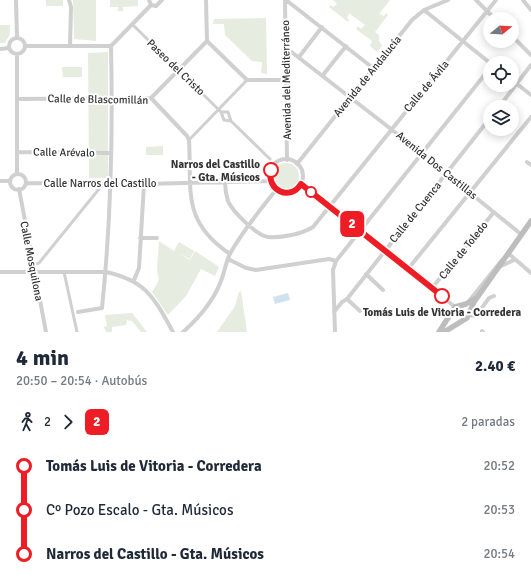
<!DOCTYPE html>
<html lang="es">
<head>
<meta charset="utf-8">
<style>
  body { margin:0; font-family:Signika,sans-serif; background:#f6f6f7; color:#1f2937; height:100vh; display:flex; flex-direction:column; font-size:15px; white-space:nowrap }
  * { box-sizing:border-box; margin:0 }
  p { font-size:13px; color:#747a83 }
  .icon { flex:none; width:22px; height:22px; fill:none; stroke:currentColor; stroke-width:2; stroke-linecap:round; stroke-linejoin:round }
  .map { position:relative; height:332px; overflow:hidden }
  .drawer { display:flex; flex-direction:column; background:#fff; flex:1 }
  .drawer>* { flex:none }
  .badge { padding:0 8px; border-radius:6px; font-size:14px; line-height:26px }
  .needle { width:26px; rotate:72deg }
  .controls { position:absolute; left:483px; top:12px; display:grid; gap:8px }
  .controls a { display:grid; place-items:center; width:36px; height:36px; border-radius:50%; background:#fff; box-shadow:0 2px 10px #0003; font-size:20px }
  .map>.badge { position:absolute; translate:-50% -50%; box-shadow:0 0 0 2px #fff }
  .legs { display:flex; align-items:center; gap:6px; height:44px; padding:0 16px; font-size:13px }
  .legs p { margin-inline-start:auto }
  .headline { display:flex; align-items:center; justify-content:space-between; height:68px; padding:0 16px }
  h1 { font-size:22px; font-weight:800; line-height:30px }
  ul { padding:0 16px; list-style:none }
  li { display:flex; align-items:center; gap:14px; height:44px; font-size:15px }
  li i { display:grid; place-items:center; width:6px; height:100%; margin:0 5px; background:currentColor }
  li i::after { content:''; width:10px; height:10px; margin:-5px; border:3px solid; border-radius:50%; background:#fff }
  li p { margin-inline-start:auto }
  li:first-child i { background:linear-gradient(#0000 50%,currentColor 0) }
  li:last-child i { background:linear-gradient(currentColor 50%,#0000 0) }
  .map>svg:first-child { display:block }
  .green { fill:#e6ecdf }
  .water { fill:#cfe2ee }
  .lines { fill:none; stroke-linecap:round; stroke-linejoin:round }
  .pedestrian { stroke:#d0d0d0; stroke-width:3 }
  .minor { stroke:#d0d0d0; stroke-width:4 }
  .secondary { stroke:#bdbdbd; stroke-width:5.5 }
  .line-1-casing { stroke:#fff; stroke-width:9 }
  .line-1 { stroke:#ee1c25; stroke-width:6 }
  .stop-1-dot { fill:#fff; stroke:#ee1c25; stroke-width:2 }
  .labels { text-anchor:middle; stroke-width:4; stroke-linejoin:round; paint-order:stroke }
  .street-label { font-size:11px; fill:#333; stroke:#fff }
  .stop-label { font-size:11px; font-weight:bold; fill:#333; stroke:#fff; text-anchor:end }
</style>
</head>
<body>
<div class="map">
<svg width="531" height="332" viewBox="0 0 531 332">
  <rect width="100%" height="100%" fill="#fff"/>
  <!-- green -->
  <path class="green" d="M 46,0 L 63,0 L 63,6 L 46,6 Z
    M 73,0 L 96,0 L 96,41 L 74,39 Z
    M 110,0 L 138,0 L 138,6 L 123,7 L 123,11 L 118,11 L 118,7 L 110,7 Z
    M 333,0 L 390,0 L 379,14 L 384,16 L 386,13 L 388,15 L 375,32 L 379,35 L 379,41 L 382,46 L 377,52 L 370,46 L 372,41 L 356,29 L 358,26 L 361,29 L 365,25 L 349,13 L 347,18 L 349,20 L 348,22 L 329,7 L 331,5 L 333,7 L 337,4 Z
    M 266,18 L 267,74 L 261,73 L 262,62 L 252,61 L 225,35 L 224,24 L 213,24 L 214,19 Z
    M 0,25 L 10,25 L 10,34 L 5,43 L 0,43 Z
    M 108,52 L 108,178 L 89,178 L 88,53 Z
    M 62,67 L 82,67 L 82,77 L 63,77 Z
    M 163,146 L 163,155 L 146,155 L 146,147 Z
    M273 176a13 13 0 1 1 26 0a13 13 0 1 1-26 0Z
    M 159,241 L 174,251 L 179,242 L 194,251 L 190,259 L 178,253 L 190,260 L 195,251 L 219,267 L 215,276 L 201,269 L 186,296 L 168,315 L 152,292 L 159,280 L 157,270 Z
    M 241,291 L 247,332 L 217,332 L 235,306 L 239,292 Z
    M 132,313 L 147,332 L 141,332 L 132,321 L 127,320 L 126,325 L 112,327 L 112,332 L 106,332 L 104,327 L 107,326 L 105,315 Z"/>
  <!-- water -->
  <path class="water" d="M 288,293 L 290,300 L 275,304 L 273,297 Z"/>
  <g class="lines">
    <!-- pedestrian -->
    <path class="pedestrian" d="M 133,25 L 221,112 L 224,120 L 231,121 L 270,159
      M 221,112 L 228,112 L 231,121
      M 189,140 L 247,80
      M 33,265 L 39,263 L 103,184
      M 64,272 L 77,332"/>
    <!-- minor -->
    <path class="minor" d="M 16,0 L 17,38
      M 69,0 L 71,7 L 70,46
      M 149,0 L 151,5 L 156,6 L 162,0
      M 285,0 L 287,160
      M 286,0 L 373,68
      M 476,0 L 495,19
      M 523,0 L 531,10
      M 424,10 L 490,63
      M 512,36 L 531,55
      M9 46a8 8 0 1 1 16 0a8 8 0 1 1-16 0Z
      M 207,41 L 247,80 L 286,80
      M 25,46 L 111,46 L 151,5
      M 285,47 L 391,129 L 522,235
      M 0,49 L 9,48
      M 17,54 L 17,174
      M 299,57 L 322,27
      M 323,75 L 346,46
      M 512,80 L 531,95
      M 151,98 L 207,41 L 206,0
      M 17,99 L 151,98 L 187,136 L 189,140 C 192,190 181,221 230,254
      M 499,107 L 531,65
      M 18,152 L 111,153
      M269 176a17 17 0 1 1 34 0a17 17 0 1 1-34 0Z
      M 527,162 L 531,165
      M 297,164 L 412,20 L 424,10 L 448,0
      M10 182a8 8 0 1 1 16 0a8 8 0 1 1-16 0Z
      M 0,181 L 10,181
      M 225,182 C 225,189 226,195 228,201 C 232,211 257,236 268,237 C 282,238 302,234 313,227 L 496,0
      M 26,183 L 144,184 L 270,181
      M 301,184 L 455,307
      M 19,189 L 46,332
      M 140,238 L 157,238
      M 509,254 L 531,273
      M 228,259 L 246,268 L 256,270 L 329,259 L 336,261
      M 501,266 L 514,260
      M 408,269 L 531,117
      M 0,272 L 106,272 C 147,281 154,298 173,332
      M 366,274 L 383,290
      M 134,280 L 139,268 L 144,184
      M 432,288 L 494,212
      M 347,299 L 360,311
      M 469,301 L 502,260
      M 78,312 L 102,308 C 111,221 113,133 111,46
      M 334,312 L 342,302 L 347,299 L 490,118
      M 468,315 L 476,316 L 489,298 L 494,296
      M 482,331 L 483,332
      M 183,332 C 200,317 213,302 221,281 C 225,271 226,260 231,252 C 244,229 260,210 276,190
      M 335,332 L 333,270 L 336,261 L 490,68"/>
    <!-- secondary -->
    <path class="secondary" d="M 439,332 L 455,307 L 466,304 L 476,298
      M 444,332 L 467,318 L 474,302 L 531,221"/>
  </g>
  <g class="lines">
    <!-- line-1 casing -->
    <g class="line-1-casing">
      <path id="line-1" d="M 271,170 C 266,190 290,202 301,184 L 442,296"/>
    </g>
    <!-- line-1 -->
    <use href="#line-1" class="line-1"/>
  </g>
  <!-- markers -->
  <g class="stop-1-dot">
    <circle cx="271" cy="170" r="7"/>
    <circle cx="311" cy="192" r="5"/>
    <circle cx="442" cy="296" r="7"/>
  </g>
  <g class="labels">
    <!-- street labels -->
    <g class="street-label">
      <text transform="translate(176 67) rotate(44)" y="4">Paseo del Cristo</text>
      <text transform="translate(367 76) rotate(-51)" y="4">Avenida de Andalucía</text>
      <text transform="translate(286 80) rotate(-91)" y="4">Avenida del Mediterráneo</text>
      <text transform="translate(426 86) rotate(-50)" y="4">Calle de Ávila</text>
      <text transform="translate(98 99) rotate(1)" y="4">Calle de Blascomillán</text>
      <text transform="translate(64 152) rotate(1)" y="4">Calle Arévalo</text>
      <text transform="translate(437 165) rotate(39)" y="4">Avenida Dos Castillas</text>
      <text x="100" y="187">Calle Narros del Castillo</text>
      <text transform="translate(415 212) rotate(-51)" y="4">Calle de Cuenca</text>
      <text transform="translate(463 250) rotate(-51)" y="4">Calle de Toledo</text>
      <text transform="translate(32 261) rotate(79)" y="4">Calle Mosquilona</text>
    </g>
    <!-- stop labels -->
    <g class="stop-label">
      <text x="260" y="168">Narros del Castillo<tspan x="260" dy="13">- Gta. Músicos</tspan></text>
      <text x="442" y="316" text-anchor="middle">Tomás Luis de Vitoria - Corredera</text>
    </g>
  </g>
</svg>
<div class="controls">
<a><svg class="needle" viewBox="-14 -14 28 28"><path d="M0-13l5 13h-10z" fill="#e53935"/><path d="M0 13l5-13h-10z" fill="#747a83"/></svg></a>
<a><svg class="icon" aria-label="locate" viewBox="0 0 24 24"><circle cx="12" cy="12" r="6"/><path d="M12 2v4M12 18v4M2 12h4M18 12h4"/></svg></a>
<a><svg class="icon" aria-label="layers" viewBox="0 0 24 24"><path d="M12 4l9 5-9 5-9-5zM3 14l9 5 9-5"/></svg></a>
</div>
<b class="badge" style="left:352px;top:224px;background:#ee1c25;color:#fff">2</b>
</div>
<section class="drawer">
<div class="headline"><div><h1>4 min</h1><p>20:50 – 20:54 · Autobús</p></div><b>2.40 €</b></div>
<div class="legs"><svg class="icon" aria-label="walk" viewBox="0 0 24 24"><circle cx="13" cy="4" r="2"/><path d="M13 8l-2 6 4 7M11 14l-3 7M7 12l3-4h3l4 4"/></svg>2<svg class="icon" aria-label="forward" viewBox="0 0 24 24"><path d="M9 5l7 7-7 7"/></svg><b class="badge" style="background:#ee1c25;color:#fff">2</b><p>2 paradas</p></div>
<ul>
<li><i style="color:#ee1c25"></i><b>Tomás Luis de Vitoria - Corredera</b><p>20:52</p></li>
<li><i style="color:#ee1c25"></i><span>Cº Pozo Escalo - Gta. Músicos</span><p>20:53</p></li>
<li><i style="color:#ee1c25"></i><b>Narros del Castillo - Gta. Músicos</b><p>20:54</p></li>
</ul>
</section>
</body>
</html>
